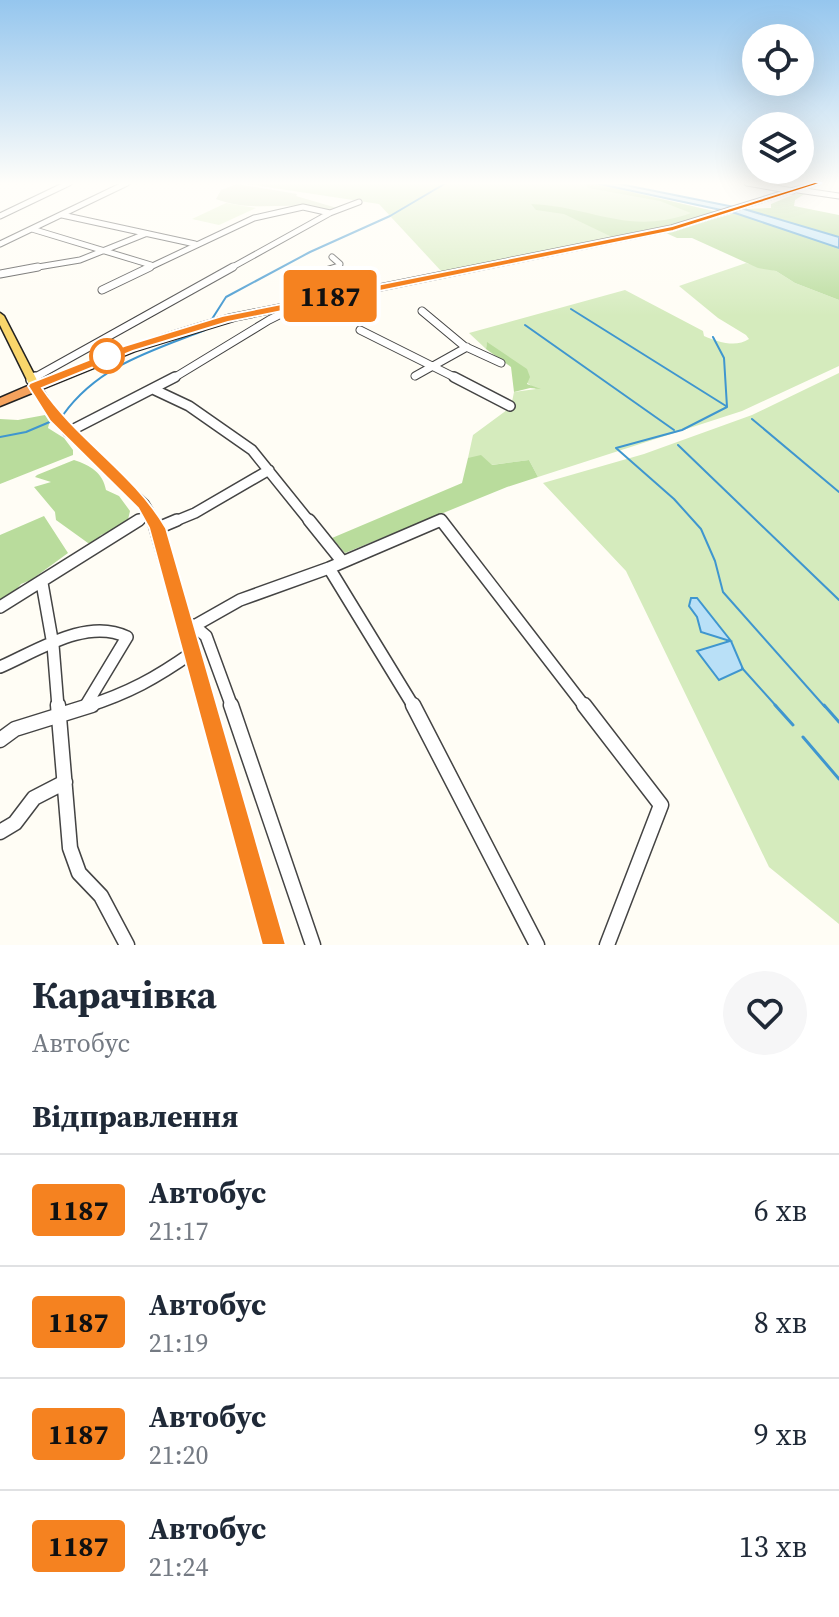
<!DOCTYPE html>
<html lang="uk">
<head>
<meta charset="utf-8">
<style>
  body { margin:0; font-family:"Source Serif 4",serif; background:#f6f6f7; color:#1f2937; height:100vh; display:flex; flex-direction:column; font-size:30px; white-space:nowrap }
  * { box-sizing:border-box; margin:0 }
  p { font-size:26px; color:#747a83 }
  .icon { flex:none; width:44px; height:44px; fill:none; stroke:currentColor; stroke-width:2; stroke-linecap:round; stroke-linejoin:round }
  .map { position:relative; height:945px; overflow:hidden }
  .side { display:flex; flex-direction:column; background:#fff; flex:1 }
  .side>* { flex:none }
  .badge { padding:0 16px; border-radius:6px; font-size:28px; line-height:52px }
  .controls { position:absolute; left:742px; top:24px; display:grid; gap:16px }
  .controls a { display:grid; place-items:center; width:72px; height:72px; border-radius:50%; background:#fff; box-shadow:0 8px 32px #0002; font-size:40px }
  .map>.badge { position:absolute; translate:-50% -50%; box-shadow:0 0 0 4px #fff }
  h2 { padding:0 32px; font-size:30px; line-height:72px }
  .round { display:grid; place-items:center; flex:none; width:84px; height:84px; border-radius:42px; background:#f6f6f7 }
  .overview { display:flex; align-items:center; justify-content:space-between; height:136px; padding:0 32px }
  h1 { font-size:38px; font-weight:700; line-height:60px }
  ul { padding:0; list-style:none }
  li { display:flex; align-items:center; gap:24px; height:112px; padding:0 32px; border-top:2px solid #e0e1e3 }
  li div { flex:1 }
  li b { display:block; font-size:30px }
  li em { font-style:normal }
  li .badge { min-width:88px; font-weight:700; text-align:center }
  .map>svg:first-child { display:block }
  .green { fill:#d5ebbd }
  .forest { fill:#b9dc9c }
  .cemetery { fill:#d9e3c4 }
  .pitch { fill:#e6f2cf }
  .water { fill:#b9e0f7; stroke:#3f96cf; stroke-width:2 }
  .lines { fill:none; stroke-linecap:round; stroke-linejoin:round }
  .stream-far1 { stroke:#3f96cf; stroke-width:2 }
  .stream { stroke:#3f96cf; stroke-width:3 }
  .minor-far4-casing { stroke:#444; stroke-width:7 }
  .minor-far3-casing { stroke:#444; stroke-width:9 }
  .minor-far2-casing { stroke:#444; stroke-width:12 }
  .minor-far1-casing { stroke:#444; stroke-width:14 }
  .minor-casing { stroke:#444; stroke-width:17 }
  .major-casing { stroke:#222; stroke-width:3 }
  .highway-casing { stroke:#222; stroke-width:3 }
  .minor-far4 { stroke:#fff; stroke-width:5 }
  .minor-far3 { stroke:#fff; stroke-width:7 }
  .minor-far2 { stroke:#fff; stroke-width:9 }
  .minor-far1 { stroke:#fff; stroke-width:11 }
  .minor { stroke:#fff; stroke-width:14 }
  .major { fill:#f9d66b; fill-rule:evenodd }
  .highway { fill:#f5a25d; fill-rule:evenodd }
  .line { fill:#f58220; stroke:#fff; stroke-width:2 }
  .stop-dot { fill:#fff; stroke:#f58220; stroke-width:4 }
</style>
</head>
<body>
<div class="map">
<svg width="839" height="945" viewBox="0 0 839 945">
  <rect width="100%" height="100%" fill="#fffdf5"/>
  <!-- green -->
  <path class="green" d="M 240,183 L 594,183 L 718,212 L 676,226 L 442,272 L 379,204 Z
    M 746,263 L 776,271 L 795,283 L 839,300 L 839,366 L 742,411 L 538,477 L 529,460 L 491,465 L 468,458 L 473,435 L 511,407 L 514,392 L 536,389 C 517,378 506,356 487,343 L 486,349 L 469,333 L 625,290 L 703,331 L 704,336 C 718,342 736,348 749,339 L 746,335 L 718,318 L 679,286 Z
    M 839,373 L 839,924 L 769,867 L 626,571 L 543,483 L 644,454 L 752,415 Z"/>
  <!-- forest -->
  <path class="forest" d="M 585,183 L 591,183 L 717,212 L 675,225 L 612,237 L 564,214 L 536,210 L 531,204 C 590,206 628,236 691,213 L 660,201 L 588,188 Z
    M 797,193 L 806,193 L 795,200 L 794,206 L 839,215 L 839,237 L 744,209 L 771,208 L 771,204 Z
    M 735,213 L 839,248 L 839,300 L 795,283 L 776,271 L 758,268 L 692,238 L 677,238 L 666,233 Z
    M 487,342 L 527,369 L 530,377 L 527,384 L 541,389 L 530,388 L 514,392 L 511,367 L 486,349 Z
    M 45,415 L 50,420 L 48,428 L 64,438 L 73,450 L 73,455 L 0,484 L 0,419 L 18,420 Z
    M 481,455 L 492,465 L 529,460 L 538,477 L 507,487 L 345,553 L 332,538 L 462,483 L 468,458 Z
    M 74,460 C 90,465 103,473 106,490 L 119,496 L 130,511 L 127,524 L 101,535 L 94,543 L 88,543 L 56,520 L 55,512 L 34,487 L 51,482 L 35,477 L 37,475 Z
    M 44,516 L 68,553 L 31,580 L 21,584 L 7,601 L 0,604 L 0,535 Z"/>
  <!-- cemetery -->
  <path class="cemetery" d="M 237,184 L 297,194 L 296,196 L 337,208 C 323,214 314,206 299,206 C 270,205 244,210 216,199 L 221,190 Z"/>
  <!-- pitch -->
  <path class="pitch" d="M 226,203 L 256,208 L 219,225 L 192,219 Z"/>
  <!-- water -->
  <path class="water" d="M 595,183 L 615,183 L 744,209 L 839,237 L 839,248 L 735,213 Z
    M 691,598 L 697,598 L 731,641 L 743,669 L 719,680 L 697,651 L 730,641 L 701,632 L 697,617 L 689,606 Z"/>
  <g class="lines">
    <!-- stream-far1 -->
    <path class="stream-far1" d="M 571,309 L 726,406
      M 212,319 L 226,297 L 310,252 L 390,216 L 446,183
      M 525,325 L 674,430
      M 713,337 L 724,358 L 727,407 L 682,430 L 616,448 L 674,499 L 701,529 L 715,561 L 723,592 L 825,707
      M 63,415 C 98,366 151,351 205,330
      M 752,419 L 839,492
      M 0,437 L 26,432 L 52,421
      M 678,445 L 839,600
      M 742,668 L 777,707"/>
    <!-- stream -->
    <path class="stream" d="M 775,705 L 793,725
      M 824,705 L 839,722
      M 803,737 L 839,779"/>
    <!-- minor-far4 casing -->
    <g class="minor-far4-casing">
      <path id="minor-far4" d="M 747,183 L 793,191
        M 798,190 L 839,196
        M 62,215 L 195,244
        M 0,216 L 69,183
        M 32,229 L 151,265
        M 0,244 L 127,183
        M 332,257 L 340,264 L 338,269
        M 26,269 L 80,260 L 145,234
        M 146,269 L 254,218 L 303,207 L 330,213
        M 229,269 L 330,213 L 359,202"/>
    </g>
    <!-- minor-far3 casing -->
    <g class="minor-far3-casing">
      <path id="minor-far3" d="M 0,274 L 38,267
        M 102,290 L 150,267
        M 422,311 L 464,346 L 501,363
        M 360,330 L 458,379
        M 415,376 L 467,347
        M 32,379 L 233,267
        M 172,379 L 269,320 L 307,301 L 295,280 L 339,267"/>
    </g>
    <!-- minor-far2 casing -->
    <g class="minor-far2-casing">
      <path id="minor-far2" d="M 454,377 L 510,406
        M 31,380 L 35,377
        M 35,386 L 55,418 L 144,504 L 155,522
        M 155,390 L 189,406 L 252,450 L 310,522
        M 68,432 L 175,377
        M 136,522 L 149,514
        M 173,522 L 195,513 L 269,470
        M 436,522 L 443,522"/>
    </g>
    <!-- minor-far1 casing -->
    <g class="minor-far1-casing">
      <path id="minor-far1" d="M 153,520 L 207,707
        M 309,520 L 342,561
        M 441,520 L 585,707
        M 158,528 L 177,520
        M 329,568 L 414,707
        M 42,583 L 53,645 L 58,707
        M 0,607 L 139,520
        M 193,625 L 206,636 L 232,707
        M 187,630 L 240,600 L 329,568 L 441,520
        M 0,667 C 37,651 87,617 127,637 L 86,705
        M 85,707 C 129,693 156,678 193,652"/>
    </g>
    <!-- minor casing -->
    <g class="minor-casing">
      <path id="minor" d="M 58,705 L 70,848 L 79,873 L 101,896 L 127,945
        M 206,705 L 272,945
        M 231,705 L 313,945
        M 413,705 L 537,945
        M 584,705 L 661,805 L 607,945
        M 0,740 L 15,729 L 92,705
        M 0,832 L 15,823 L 34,798 L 65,782"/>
    </g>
    <!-- major casing -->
    <g class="major-casing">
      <path id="major" d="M 0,313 L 4,316 L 40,386 L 39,388 L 31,388 L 30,386 L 0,325 Z"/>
    </g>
    <!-- highway casing -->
    <g class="highway-casing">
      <path id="highway" d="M 810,183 L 821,183 L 673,230 L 236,320 L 135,351 L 0,406 L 0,398 C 75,365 150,337 229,315 L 671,226 Z"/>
    </g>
    <!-- minor-far4 -->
    <use href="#minor-far4" class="minor-far4"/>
    <!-- minor-far3 -->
    <use href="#minor-far3" class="minor-far3"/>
    <!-- minor-far2 -->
    <use href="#minor-far2" class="minor-far2"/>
    <!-- minor-far1 -->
    <use href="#minor-far1" class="minor-far1"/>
    <!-- minor -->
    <use href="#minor" class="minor"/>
    <!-- major -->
    <use href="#major" class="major"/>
    <!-- highway -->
    <use href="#highway" class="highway"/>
  </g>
  <!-- sky -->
  <linearGradient id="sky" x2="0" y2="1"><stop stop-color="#95c6ee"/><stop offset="0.58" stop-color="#fffefa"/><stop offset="1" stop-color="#fffefa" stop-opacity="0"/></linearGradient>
  <rect width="839" height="316" fill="url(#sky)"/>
  <!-- line -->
  <path class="line" d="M 815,182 L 822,183 L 673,231 L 228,322 L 133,351 L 42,388 C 77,440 134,473 166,528 L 286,945 L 262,945 L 149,528 L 138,508 L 50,421 L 28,386 L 30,383 L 124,346 L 222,316 L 672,226 Z"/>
  <!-- markers -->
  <circle class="stop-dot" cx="107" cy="356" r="16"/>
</svg>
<div class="controls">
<a><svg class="icon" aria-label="locate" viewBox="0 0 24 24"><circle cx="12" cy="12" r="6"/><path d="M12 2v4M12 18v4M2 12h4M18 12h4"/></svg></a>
<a><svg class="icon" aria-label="layers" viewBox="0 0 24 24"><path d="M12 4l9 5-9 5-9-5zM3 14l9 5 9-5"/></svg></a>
</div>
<b class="badge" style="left:330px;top:296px;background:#f58220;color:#111">1187</b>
</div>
<section class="side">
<div class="overview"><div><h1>Карачівка</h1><p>Автобус</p></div><a class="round"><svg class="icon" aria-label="heart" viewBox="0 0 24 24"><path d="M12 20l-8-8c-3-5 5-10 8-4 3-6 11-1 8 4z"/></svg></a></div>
<h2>Відправлення</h2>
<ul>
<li><span class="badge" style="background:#f58220;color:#111">1187</span><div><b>Автобус</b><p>21:17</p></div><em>6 хв</em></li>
<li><span class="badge" style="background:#f58220;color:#111">1187</span><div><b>Автобус</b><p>21:19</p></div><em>8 хв</em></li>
<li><span class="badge" style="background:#f58220;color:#111">1187</span><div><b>Автобус</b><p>21:20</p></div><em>9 хв</em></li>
<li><span class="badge" style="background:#f58220;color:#111">1187</span><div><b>Автобус</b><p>21:24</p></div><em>13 хв</em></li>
</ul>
</section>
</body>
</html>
